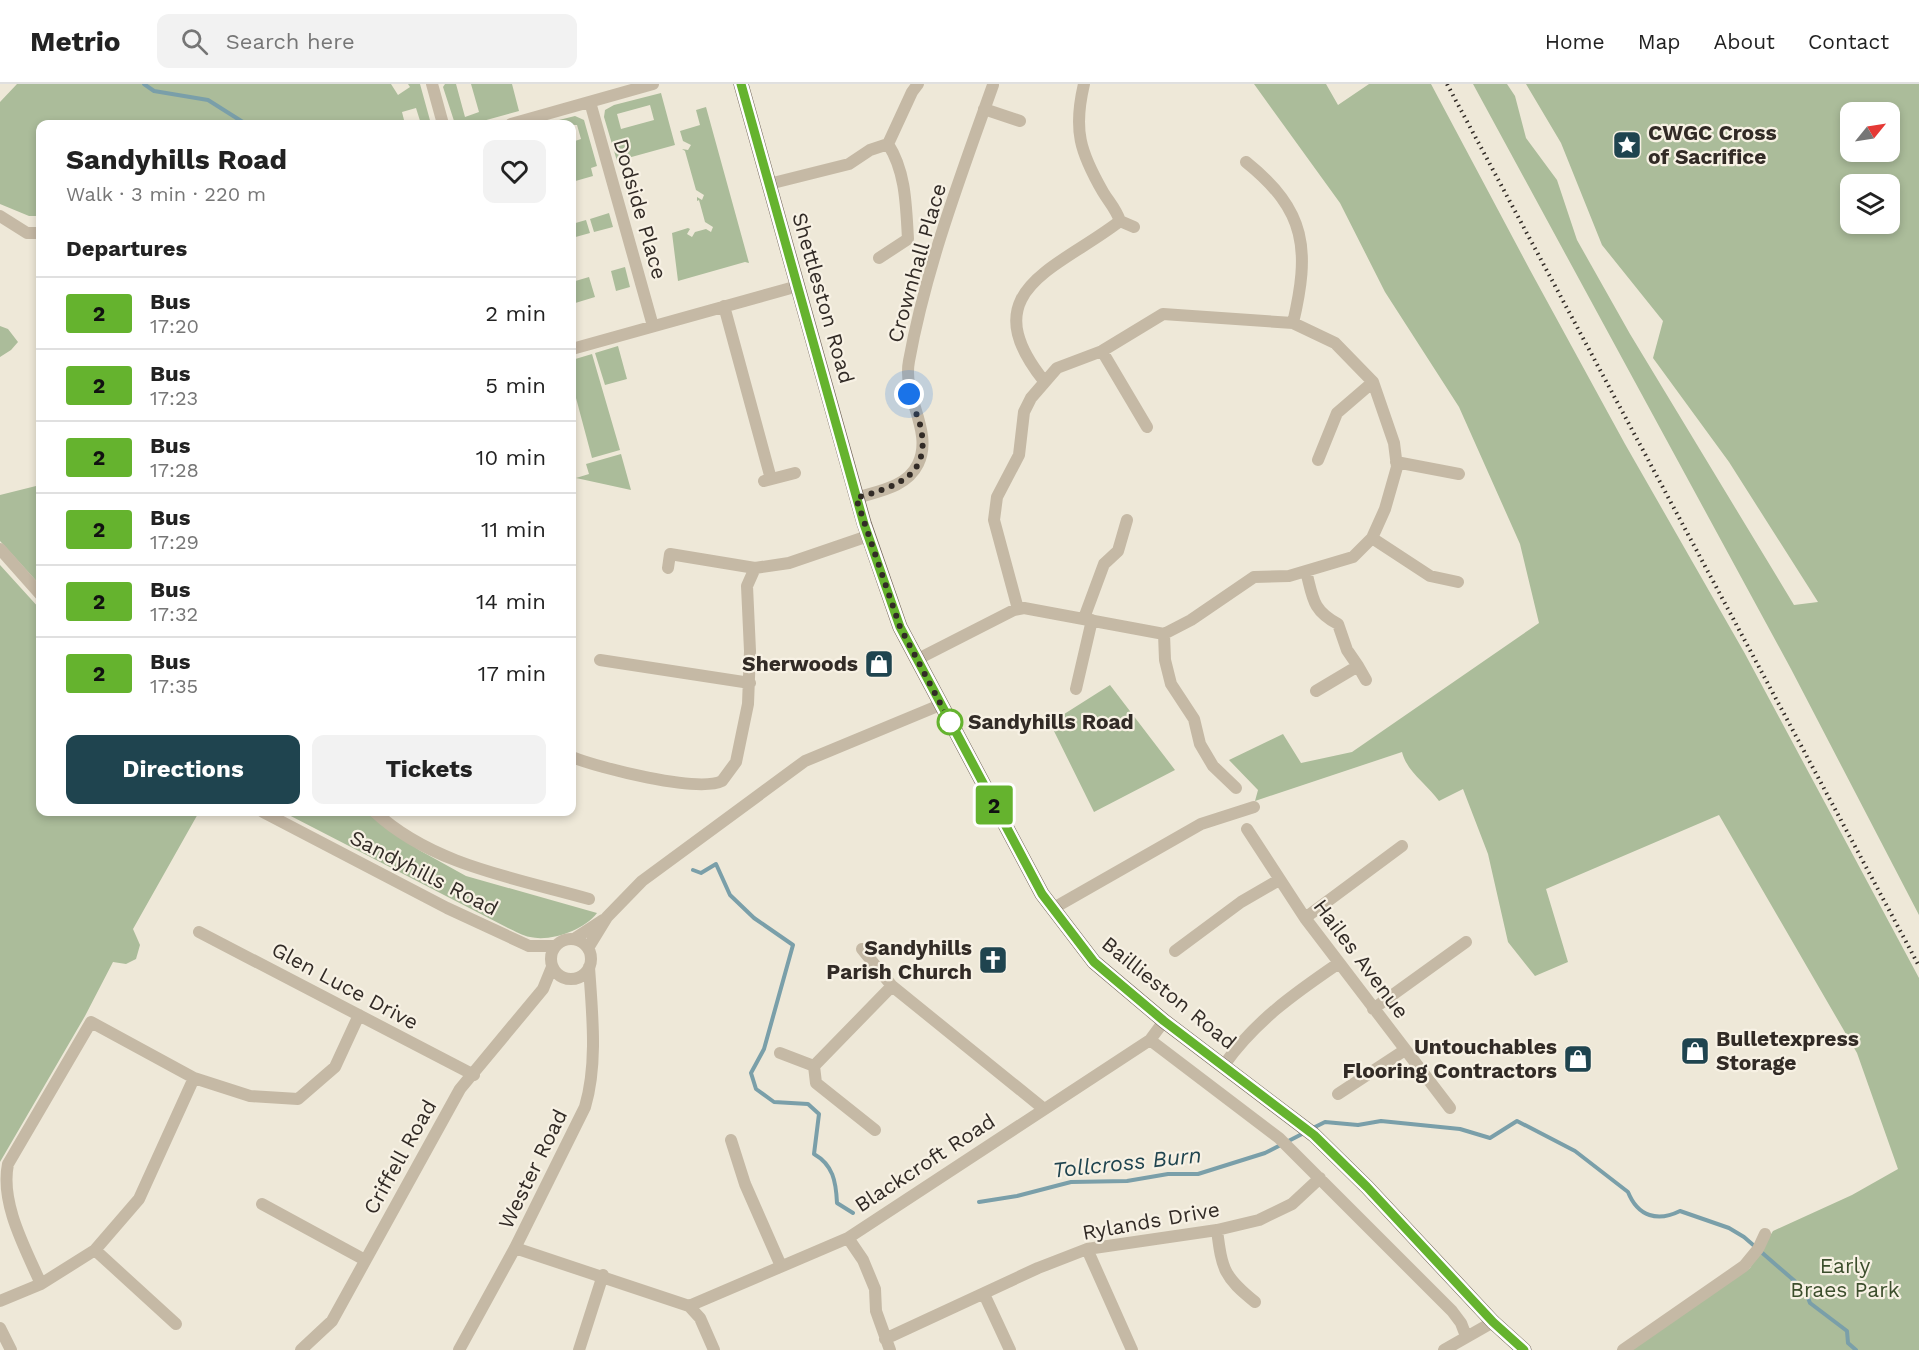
<!DOCTYPE html>
<html lang="en">
<head>
<meta charset="utf-8">
<style>
  body { margin:0; font-family:"Work Sans",sans-serif; background:#f2f2f2; color:#222; height:100vh; display:flex; flex-direction:column; font-size:22px; white-space:nowrap }
  * { box-sizing:border-box; margin:0 }
  p { font-size:20px; color:#767676 }
  .icon { flex:none; width:33px; height:33px; fill:none; stroke:currentColor; stroke-width:2; stroke-linecap:round; stroke-linejoin:round }
  .map { position:relative; flex:1; overflow:hidden }
  .details { position:absolute; left:36px; top:36px; width:540px; height:696px; display:flex; flex-direction:column; background:#fff; border-radius:12px; box-shadow:0 3px 9px #0003 }
  .details>* { flex:none }
  .badge { padding:0 12px; border-radius:4px; font-size:21px; line-height:39px }
  .needle { width:39px; rotate:60deg }
  .buttons { position:absolute; left:1840px; top:18px; display:grid; gap:12px }
  .buttons a { display:grid; place-items:center; width:60px; height:60px; border-radius:12px; background:#fff; box-shadow:0 3px 9px #0003; font-size:30px }
  .you { position:absolute; width:30px; height:30px; margin:-15px; border:4px solid #fff; border-radius:50%; background:#1a73e8; box-shadow:0 0 0 9px #1a73e833 }
  .map>.badge { position:absolute; translate:-50% -50%; box-shadow:0 0 0 3px #fff }
  h2 { padding:0 30px; font-size:22px; line-height:54px }
  .round { display:grid; place-items:center; flex:none; width:63px; height:63px; border-radius:12px; background:#f2f2f2 }
  .head { display:flex; align-items:center; justify-content:space-between; height:102px; padding:0 30px }
  h1 { font-size:28px; font-weight:700; line-height:45px }
  .primary-button { display:flex; gap:12px; margin-top:auto; padding:12px 30px }
  .primary-button a { flex:1; height:69px; border-radius:12px; background:#1f444f; color:#fff; font-size:24px; font-weight:700; line-height:69px; text-align:center }
  .primary-button a+a { background:#f2f2f2; color:#222 }
  ul { padding:0; list-style:none }
  li { display:flex; align-items:center; gap:18px; height:72px; padding:0 30px; border-top:2px solid #e0e0e0 }
  li div { flex:1 }
  li b { display:block; font-size:22px }
  li em { font-style:normal }
  li .badge { min-width:66px; font-weight:700; text-align:center }
  header { display:flex; align-items:center; gap:36px; box-sizing:border-box; height:84px; padding:0 30px; background:#fff; border-bottom:2px solid #e0e0e0 }
  header strong { font-size:28px }
  nav { display:flex; gap:33px; margin-inline-start:auto; font-size:21px }
  .search { width:420px; height:54px; background:#f2f2f2; display:flex; align-items:center; gap:15px; box-sizing:border-box; padding:0 21px; border-radius:12px; color:#767676; font-size:22px }
  .map>svg:first-child { display:block }
  .green { fill:#abbc9a; fill-rule:evenodd }
  .lines { fill:none; stroke-linecap:round; stroke-linejoin:round }
  .stream { stroke:#7a9fa9; stroke-width:4 }
  .minor { stroke:#c5b9a5; stroke-width:12 }
  .major { stroke:#726558; stroke-width:15 }
  .rail { stroke:#322b26; stroke-width:4; stroke-dasharray:1.5 4.5; stroke-linecap:butt }
  .line-casing { stroke:#fff; stroke-width:14 }
  .line { stroke:#65b32e; stroke-width:9 }
  .walk { stroke:#322b26; stroke-width:6; stroke-dasharray:0 10.8 }
  .stop-dot { fill:#fff; stroke:#65b32e; stroke-width:3 }
  .labels { text-anchor:middle; stroke-width:4.5; stroke-linejoin:round; paint-order:stroke }
  .poi-label { font-size:21px; font-weight:bold; fill:#322b26; stroke:#f7f1e4; text-anchor:end }
  .street-label { font-size:21px; fill:#322b26; stroke:#f7f1e4 }
  .stop-label { font-size:21px; font-weight:bold; fill:#322b26; stroke:#f7f1e4; text-anchor:start }
  .park-label { font-size:21px; fill:#3c4e2c; stroke:#f7f1e4 }
  .water-label { font-size:22px; font-style:italic; fill:#1f444f; stroke:#f7f1e4 }
</style>
</head>
<body>
<header>
<strong>Metrio</strong>
<div class="search"><svg class="icon" aria-label="search" viewBox="0 0 24 24"><circle cx="10" cy="10" r="6"/><path d="M15 15l6 6"/></svg>Search here</div>
<nav><a>Home</a><a>Map</a><a>About</a><a>Contact</a></nav>
</header>
<div class="map">
<svg width="1919" height="1266" viewBox="0 0 1919 1266">
  <rect width="100%" height="100%" fill="#eee8d8"/>
  <!-- green -->
  <path class="green" d="M 17,0 L 391,0 L 398,11 L 410,3 L 408,0 L 420,0 L 431,40 L 421,40 L 416,24 L 402,28 L 405,40 L 40,40 L 40,132 L 29,132 L 0,120 L 0,18 Z
    M 445,0 L 456,0 L 465,33 L 479,28 L 471,0 L 512,0 L 519,27 L 472,40 L 455,40 L 443,3 Z
    M 1254,0 L 1326,0 L 1338,21 L 1369,0 L 1431,0 L 1530,186 L 1625,360 L 1744,568 L 1919,894 L 1919,1266 L 1631,1266 L 1750,1184 L 1773,1147 L 1852,1111 L 1898,1085 L 1857,969 L 1719,731 L 1546,805 L 1568,878 L 1535,892 L 1508,858 L 1488,770 L 1463,705 L 1439,717 C 1426,699 1407,688 1402,668 L 1255,717 L 1258,706 L 1229,676 L 1283,650 L 1301,679 L 1352,668 L 1539,539 L 1520,460 L 1459,323 L 1385,208 L 1340,119 Z
    M 1473,0 L 1507,0 L 1515,12 L 1526,54 L 1557,96 L 1577,156 L 1630,250 L 1794,521 L 1818,518 L 1729,378 L 1653,274 L 1663,237 L 1602,161 L 1561,59 L 1526,0 L 1919,0 L 1919,831 L 1791,585 ZM 1851,28 L 1890,28 L 1890,68 L 1851,68 ZM 1851,100 L 1890,100 L 1890,140 L 1851,140 Z
    M 661,9 L 675,61 L 617,77 L 604,33 L 605,26 L 614,21 ZM 650,21 L 654,36 L 621,45 L 617,30 Z
    M 706,23 L 749,179 L 745,178 L 678,197 L 672,149 L 688,144 L 690,145 L 687,150 L 692,153 L 695,148 L 706,145 L 711,148 L 713,143 L 705,138 L 699,116 L 697,117 L 697,113 L 702,116 L 704,111 L 696,106 L 685,67 L 682,65 L 688,66 L 691,61 L 683,57 L 680,47 L 700,41 L 696,26 Z
    M 575,32 L 584,36 L 597,82 L 591,84 L 593,92 L 572,98 L 572,58 L 581,55 L 577,41 L 543,40 Z
    M 609,129 L 613,143 L 594,148 L 590,135 Z
    M 586,136 L 590,149 L 572,154 L 572,140 Z
    M 625,183 L 630,203 L 616,207 L 611,187 Z
    M 589,193 L 595,213 L 572,220 L 572,198 Z
    M 0,242 L 8,245 L 18,258 L 11,266 L 0,273 Z
    M 618,262 L 627,295 L 605,301 L 595,269 Z
    M 592,270 L 620,366 L 592,374 L 572,299 L 572,276 Z
    M 621,370 L 631,406 L 576,394 L 589,390 L 586,380 Z
    M 40,401 L 40,501 L 0,457 L 0,411 Z
    M 0,481 L 40,525 L 40,728 L 199,728 L 133,845 L 140,861 L 136,875 L 126,880 L 113,878 L 85,932 L 0,1078 Z
    M 1110,601 L 1175,686 L 1094,728 L 1050,639 Z
    M 283,728 L 366,728 L 419,766 L 466,792 L 597,829 C 584,846 551,858 530,853 C 523,852 515,847 508,844 Z"/>
  <g class="lines">
    <!-- stream -->
    <path class="stream" d="M 144,0 L 154,7 L 208,16 L 246,40
      M 693,786 L 701,789 L 716,780 L 730,811 L 754,834 L 793,861 L 764,965 L 751,989 L 756,1005 L 774,1018 L 808,1020 L 819,1030 L 814,1070 C 833,1081 836,1097 837,1119 L 853,1129
      M 1313,1044 L 1325,1038 L 1358,1041 L 1381,1037 L 1460,1045 L 1490,1054 L 1517,1037 L 1575,1067 L 1628,1108 C 1638,1133 1658,1138 1680,1127 L 1729,1144 L 1744,1153 L 1805,1206 L 1810,1219 L 1847,1247 L 1848,1259 L 1856,1266
      M 979,1118 L 1017,1112 L 1071,1098 L 1127,1097 L 1168,1090 L 1198,1090 L 1265,1069 L 1304,1049"/>
    <!-- minor -->
    <path class="minor" d="M 432,0 L 443,40
      M 590,18 L 653,242
      M 984,25 L 1020,37
      M 511,40 L 653,0
      M 1246,78 C 1307,127 1310,166 1293,239
      M 769,100 L 849,80 L 870,66 L 888,60 L 912,8 L 918,0
      M 0,132 L 27,149 L 40,149
      M 1120,137 L 1134,143
      M 879,174 L 908,155 C 906,122 906,88 888,60
      M 724,222 L 771,395
      M 572,265 L 798,202
      M 1102,267 L 1147,343
      M 1044,297 C 971,206 1058,185 1120,137 C 1116,125 1109,118 1103,108 C 1080,68 1073,46 1084,0
      M 1318,376 L 1337,329 L 1373,298
      M 1396,378 L 1459,390
      M 764,397 L 795,389
      M 856,414 C 879,407 907,403 918,380 C 934,347 902,313 909,277 C 926,183 961,91 993,1
      M 1372,454 L 1430,492 L 1458,498
      M 0,465 L 40,510
      M 668,484 L 670,470 L 755,484 L 789,479 L 868,452
      M 1306,487 C 1313,514 1312,526 1338,540 L 1347,566 L 1358,582 L 1316,607
      M 1084,534 L 1104,480 L 1118,467 L 1127,436
      M 1164,550 L 1165,576 L 1171,600 L 1194,635 L 1200,660 L 1213,682 L 1236,704
      M 600,576 L 750,599
      M 916,576 L 1014,526 L 1024,524 L 1164,550 L 1191,536 L 1254,493 L 1289,492 L 1353,473 L 1372,454 L 1385,425 L 1397,383 L 1394,359 L 1373,298 L 1335,259 L 1293,239 L 1163,230 L 1102,267 L 1057,284 L 1031,314 L 1024,328 L 1019,371 L 997,413 L 994,436 L 1018,525
      M 1358,582 L 1366,596
      M 1076,605 L 1092,536
      M 572,673 C 599,684 698,709 722,697 L 736,678 L 748,620 L 750,567 L 747,502 L 755,484
      M 263,728 L 447,824 L 529,862 L 554,862
      M 375,728 C 432,781 515,794 589,815
      M 1247,745 L 1305,834 L 1450,1024
      M 1052,825 L 1201,740 L 1254,723
      M 1305,834 L 1402,762
      M 199,848 L 474,991
      M551 875a20 20 0 1 1 40 0a20 20 0 1 1-40 0Z
      M 574,855 L 603,836
      M 588,864 L 607,833 L 642,797 L 805,677 L 940,621
      M 862,865 L 892,902 L 1044,1025
      M 1175,867 L 1241,818 L 1279,796
      M 1373,925 L 1466,858
      M 1150,956 L 1279,1054 L 1452,1227 L 1461,1239 L 1466,1252
      M 780,969 L 814,982
      M 1224,981 C 1255,937 1295,909 1339,879
      M 1338,1010 L 1405,966
      M 875,1046 L 816,999 L 814,982 L 892,902
      M 731,1056 L 745,1100 L 781,1182
      M 262,1120 L 365,1176
      M 1217,1146 C 1222,1186 1224,1193 1255,1218
      M 848,1154 L 863,1176 L 875,1205 L 876,1227 L 890,1266
      M 515,1164 L 689,1222 L 700,1234 L 714,1266
      M 1087,1165 L 1132,1266
      M 95,1166 L 176,1240
      M 41,1200 C 25,1164 0,1119 8,1080 L 91,938 L 194,994 L 250,1012 L 298,1015 L 335,983 L 359,931
      M 984,1210 L 1010,1266
      M 0,1217 L 41,1200 L 95,1166 L 139,1115 L 194,994
      M 689,1222 L 848,1154 L 1150,956 L 1164,937
      M 0,1244 L 11,1266
      M 885,1255 L 1038,1184 L 1087,1165 L 1217,1146 L 1259,1136 L 1292,1120 L 1320,1094
      M 301,1266 L 332,1237 L 460,1005 L 543,905 L 552,883
      M 459,1266 L 515,1164 L 585,1023 C 598,979 592,928 589,883
      M 579,1266 L 603,1191
      M 1444,1266 L 1493,1238
      M 1623,1266 L 1744,1182 L 1758,1165 L 1765,1150"/>
    <!-- major -->
    <path class="major" d="M 741,0 L 864,439 L 900,543 L 1042,810 L 1094,878 L 1164,937 L 1314,1051 L 1367,1103 L 1493,1238 L 1524,1266"/>
    <!-- rail -->
    <path class="rail" d="M 1447,0 L 1919,882"/>
  </g>
  <g class="lines">
    <!-- line casing -->
    <g class="line-casing">
      <path id="line" d="M 741,0 L 864,440 L 900,543 L 1042,810 L 1094,878 L 1164,937 L 1314,1051 L 1367,1103 L 1493,1238 L 1524,1266"/>
    </g>
    <!-- line -->
    <use href="#line" class="line"/>
    <!-- walk -->
    <path class="walk" d="M 909,310 C 912,322 919,333 921,345 C 931,394 893,403 856,414 L 900,543 L 950,638"/>
  </g>
  <!-- icons -->
  <defs>
    <g id="sight-square" transform="scale(1.5)"><rect x="-9" y="-9" width="18" height="18" rx="4" fill="#1f444f" stroke="#f7f1e4"/><path d="M0-6L1.8-2.2L6-1.7L2.9 1.2L3.7 5.4L0 3.3L-3.7 5.4L-2.9 1.2L-6-1.7L-1.8-2.2Z" fill="#fff"/></g>
    <g id="shop-square" transform="scale(1.5)"><rect x="-9" y="-9" width="18" height="18" rx="4" fill="#1f444f" stroke="#f7f1e4"/><path d="M-5-2.5h2.3a2.7 3.5 0 0 1 5.4 0H5L5.5 6h-11ZM-1.5-2.5h3a1.5 2.3 0 0 0-3 0Z" fill="#fff"/></g>
    <g id="church-square" transform="scale(1.5)"><rect x="-9" y="-9" width="18" height="18" rx="4" fill="#1f444f" stroke="#f7f1e4"/><path d="M-1.2-6h2.4v3.5h3.3v2.4h-3.3V6h-2.4V-.1h-3.3v-2.4h3.3Z" fill="#fff"/></g>
  </defs>
  <g fill-rule="evenodd">
    <use href="#sight-square" x="1627" y="61"/>
    <use href="#shop-square" x="879" y="580"/>
    <use href="#church-square" x="993" y="876"/>
    <use href="#shop-square" x="1695" y="967"/>
    <use href="#shop-square" x="1578" y="975"/>
  </g>
  <!-- markers -->
  <circle class="stop-dot" cx="950" cy="638" r="12"/>
  <g class="labels">
    <!-- poi labels -->
    <g class="poi-label">
      <text x="1648" y="56" text-anchor="start">CWGC Cross<tspan x="1648" dy="24">of Sacrifice</tspan></text>
      <text x="858" y="587">Sherwoods</text>
      <text x="972" y="871">Sandyhills<tspan x="972" dy="24">Parish Church</tspan></text>
      <text x="1716" y="962" text-anchor="start">Bulletexpress<tspan x="1716" dy="24">Storage</tspan></text>
      <text x="1557" y="970">Untouchables<tspan x="1557" dy="24">Flooring Contractors</tspan></text>
    </g>
    <!-- street labels -->
    <g class="street-label">
      <text transform="translate(640 125) rotate(74)" y="7">Dodside Place</text>
      <text transform="translate(917 179) rotate(-74)" y="7">Crownhall Place</text>
      <text transform="translate(823 214) rotate(74)" y="7">Shettleston Road</text>
      <text transform="translate(424 789) rotate(27)" y="7">Sandyhills Road</text>
      <text transform="translate(1361 875) rotate(53)" y="7">Hailes Avenue</text>
      <text transform="translate(345 902) rotate(28)" y="7">Glen Luce Drive</text>
      <text transform="translate(1169 909) rotate(39)" y="7">Baillieston Road</text>
      <text transform="translate(400 1073) rotate(-61)" y="7">Criffell Road</text>
      <text transform="translate(925 1079) rotate(-33)" y="7">Blackcroft Road</text>
      <text transform="translate(533 1085) rotate(-64)" y="7">Wester Road</text>
      <text transform="translate(1151 1137) rotate(-10)" y="7">Rylands Drive</text>
    </g>
    <!-- stop labels -->
    <g class="stop-label">
      <text x="968" y="645">Sandyhills Road</text>
    </g>
    <!-- park labels -->
    <g class="park-label">
      <text x="1845" y="1189">Early<tspan x="1845" dy="24">Braes Park</tspan></text>
    </g>
    <!-- water labels -->
    <g class="water-label">
      <text transform="translate(1127 1078) rotate(-6)" y="8">Tollcross Burn</text>
    </g>
  </g>
</svg>
<div class="buttons">
<a><svg class="needle" viewBox="-14 -14 28 28"><path d="M0-13l5 13h-10z" fill="#e53935"/><path d="M0 13l5-13h-10z" fill="#767676"/></svg></a>
<a><svg class="icon" aria-label="layers" viewBox="0 0 24 24"><path d="M12 4l9 5-9 5-9-5zM3 14l9 5 9-5"/></svg></a>
</div>
<div class="you" style="left:909px;top:310px"></div>
<b class="badge" style="left:994px;top:721px;background:#65b32e;color:#111">2</b>
<section class="details">
<div class="head"><div><h1>Sandyhills Road</h1><p>Walk · 3 min · 220 m</p></div><a class="round"><svg class="icon" aria-label="heart" viewBox="0 0 24 24"><path d="M12 20l-8-8c-3-5 5-10 8-4 3-6 11-1 8 4z"/></svg></a></div>
<h2>Departures</h2>
<ul>
<li><span class="badge" style="background:#65b32e;color:#111">2</span><div><b>Bus</b><p>17:20</p></div><em>2 min</em></li>
<li><span class="badge" style="background:#65b32e;color:#111">2</span><div><b>Bus</b><p>17:23</p></div><em>5 min</em></li>
<li><span class="badge" style="background:#65b32e;color:#111">2</span><div><b>Bus</b><p>17:28</p></div><em>10 min</em></li>
<li><span class="badge" style="background:#65b32e;color:#111">2</span><div><b>Bus</b><p>17:29</p></div><em>11 min</em></li>
<li><span class="badge" style="background:#65b32e;color:#111">2</span><div><b>Bus</b><p>17:32</p></div><em>14 min</em></li>
<li><span class="badge" style="background:#65b32e;color:#111">2</span><div><b>Bus</b><p>17:35</p></div><em>17 min</em></li>
</ul>
<div class="primary-button"><a>Directions</a><a>Tickets</a></div>
</section>
</div>
</body>
</html>
